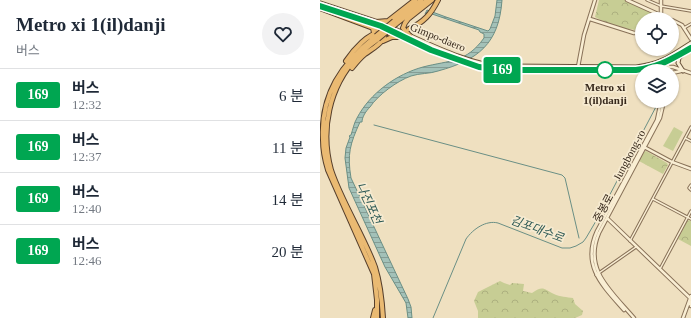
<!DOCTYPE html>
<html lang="ko">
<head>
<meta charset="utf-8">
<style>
  body { margin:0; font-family:"Times New Roman","Noto Sans KR",serif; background:#f2f2f3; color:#1f2937; height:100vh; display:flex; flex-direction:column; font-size:15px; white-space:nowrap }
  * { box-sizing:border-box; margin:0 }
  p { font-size:13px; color:#747a83 }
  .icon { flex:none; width:22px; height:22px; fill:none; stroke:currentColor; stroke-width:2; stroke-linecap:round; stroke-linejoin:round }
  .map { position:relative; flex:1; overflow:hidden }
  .sheet { display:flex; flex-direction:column; background:#fff; width:320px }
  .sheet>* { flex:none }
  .badge { padding:0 8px; border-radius:3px; font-size:14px; line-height:26px }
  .buttons { position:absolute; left:315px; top:12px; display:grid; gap:8px }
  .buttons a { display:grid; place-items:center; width:44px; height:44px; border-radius:50%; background:#fff; box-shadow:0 1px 3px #0004; font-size:20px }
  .map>.badge { position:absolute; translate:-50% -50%; box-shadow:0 0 0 2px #fff }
  .round { display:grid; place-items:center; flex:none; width:42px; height:42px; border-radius:21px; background:#f2f2f3 }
  .head { display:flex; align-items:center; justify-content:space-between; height:68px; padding:0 16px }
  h1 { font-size:19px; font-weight:700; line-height:30px }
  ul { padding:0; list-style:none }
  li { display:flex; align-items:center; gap:12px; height:52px; padding:0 16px; border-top:1px solid #e0e1e3 }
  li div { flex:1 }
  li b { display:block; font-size:15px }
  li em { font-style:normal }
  li .badge { min-width:44px; font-weight:700; text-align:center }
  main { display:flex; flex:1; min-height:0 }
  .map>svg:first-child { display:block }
  .forest { fill:url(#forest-crowns) }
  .pitch { fill:#c7cd94 }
  .water { fill:url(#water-rules); stroke:#6a8f85 }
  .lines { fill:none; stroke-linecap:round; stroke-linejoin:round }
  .stream { stroke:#6a8f85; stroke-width:1 }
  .trunk-tunnel { stroke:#cabb9f; stroke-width:4; stroke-dasharray:4 2; stroke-linecap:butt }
  .minor-casing { stroke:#887158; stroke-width:3.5 }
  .tertiary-casing { stroke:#887158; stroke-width:4.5 }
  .secondary-casing { stroke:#6a523b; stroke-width:5 }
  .trunk-casing { stroke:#563f2c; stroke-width:6 }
  .minor { stroke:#f9eed3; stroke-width:1.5 }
  .tertiary { stroke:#f9eed3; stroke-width:2.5 }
  .secondary { stroke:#f9eed3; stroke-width:3 }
  .trunk { stroke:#eaba72; stroke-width:4 }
  .trunk-bridge-casing { stroke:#563f2c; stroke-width:6; stroke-linecap:butt }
  .trunk-bridge { stroke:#eaba72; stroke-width:4 }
  .line-casing { stroke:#fff; stroke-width:9 }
  .line { stroke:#00a651; stroke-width:6 }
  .stop-dot { fill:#fff; stroke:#00a651; stroke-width:2 }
  .labels { text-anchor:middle; stroke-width:3.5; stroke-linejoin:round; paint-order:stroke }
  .street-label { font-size:11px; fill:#37291c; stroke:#f6ead0 }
  .stop-label { font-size:11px; font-weight:bold; fill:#37291c; stroke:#f6ead0 }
  .water-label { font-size:12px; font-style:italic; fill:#2b5854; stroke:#f6ead0 }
</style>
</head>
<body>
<main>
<section class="sheet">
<div class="head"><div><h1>Metro xi 1(il)danji</h1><p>버스</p></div><a class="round"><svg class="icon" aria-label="heart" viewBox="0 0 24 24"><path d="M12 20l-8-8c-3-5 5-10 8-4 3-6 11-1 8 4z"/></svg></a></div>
<ul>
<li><span class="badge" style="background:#00a651;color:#fff">169</span><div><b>버스</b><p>12:32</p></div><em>6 분</em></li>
<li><span class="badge" style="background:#00a651;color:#fff">169</span><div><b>버스</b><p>12:37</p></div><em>11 분</em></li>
<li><span class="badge" style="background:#00a651;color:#fff">169</span><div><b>버스</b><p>12:40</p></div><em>14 분</em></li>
<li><span class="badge" style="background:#00a651;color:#fff">169</span><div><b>버스</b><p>12:46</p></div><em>20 분</em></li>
</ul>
</section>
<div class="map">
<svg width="371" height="318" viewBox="0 0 371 318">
  <defs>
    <pattern id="forest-crowns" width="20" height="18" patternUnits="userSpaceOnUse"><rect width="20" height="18" fill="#c7cd94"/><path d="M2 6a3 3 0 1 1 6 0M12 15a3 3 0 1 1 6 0" fill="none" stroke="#acb07f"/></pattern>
    <pattern id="water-rules" width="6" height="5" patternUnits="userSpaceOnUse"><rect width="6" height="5" fill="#a3c1b8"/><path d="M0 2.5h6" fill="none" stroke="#869d95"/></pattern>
  </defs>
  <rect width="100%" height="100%" fill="#efe0c0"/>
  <!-- forest -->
  <path class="forest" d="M 279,0 L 306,0 L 337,15 L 337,19 L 322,19 L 322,30 C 308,31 288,24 275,17 Z
    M 326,151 L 347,163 L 348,165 L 343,174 L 319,161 L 324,152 Z
    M 369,220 L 371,221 L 371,246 L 358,239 L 367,221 Z
    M 180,281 L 184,283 L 190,285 L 192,283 L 204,284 L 203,291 L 212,293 C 223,285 224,289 234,294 C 240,297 247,297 253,298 L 255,304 L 263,311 L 262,315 L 255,318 L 158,318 L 158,311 L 154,301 L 158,292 Z"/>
  <!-- pitch -->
  <path class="pitch" d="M 354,127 L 363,132 L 353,151 L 343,146 Z"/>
  <!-- water -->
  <path class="water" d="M 177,0 L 182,0 C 179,44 158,60 118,71 C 109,74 100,73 91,76 C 77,81 58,95 50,107 C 46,111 42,117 42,122 L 40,122 C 30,144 27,154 31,178 L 88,299 L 91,307 L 92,318 L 88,318 L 86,303 L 65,267 L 29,188 L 25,158 L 26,148 L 30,137 L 29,136 L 31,135 C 33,129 34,123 37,118 C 50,93 77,74 103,67 C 130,60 146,63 164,38 L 164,34 L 160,32 L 159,30 L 112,14 L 107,15 L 105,14 L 107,10 L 126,17 L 168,31 L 170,29 L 175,16 Z"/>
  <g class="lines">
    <!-- stream -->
    <path class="stream" d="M 54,125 L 242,175 L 245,178 L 259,238
      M 113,318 L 146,239 C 153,229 166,220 178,223 L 242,248 L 250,248 L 256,246 L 263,242 L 266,238 L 276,221 L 338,103"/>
    <!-- trunk-tunnel -->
    <path class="trunk-tunnel" d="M 54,27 L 66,29"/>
    <!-- minor casing -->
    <g class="minor-casing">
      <path id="minor" d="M 327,0 L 341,6 L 371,11
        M 364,28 L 371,24
        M 365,138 L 371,141
        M 371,185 L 369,188 L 371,190
        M 333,199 L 371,219
        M 310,241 L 371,127
        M 340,269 L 371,211
        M 276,275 L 316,247"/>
    </g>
    <!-- tertiary casing -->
    <g class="tertiary-casing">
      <path id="tertiary" d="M 307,0 L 349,19
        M 270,19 L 314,33 L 322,32
        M 339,19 L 341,13 L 341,0
        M 352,20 L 362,25 L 371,39
        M 343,61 L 349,67 L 353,67 L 371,73
        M 345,64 L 347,71
        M 258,67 L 264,35 L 275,0
        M 352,73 L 361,71
        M 324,147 L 352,162 L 371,169
        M 287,218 L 370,298
        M 370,301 L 371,306
        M 304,310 C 283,286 261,266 277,231 L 337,120 L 341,101
        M 314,318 C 292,292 263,270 279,233 L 340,118 L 344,101
        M 363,318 L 371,296"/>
    </g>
    <!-- secondary casing -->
    <g class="secondary-casing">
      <path id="secondary" d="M 0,3 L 58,22
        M 0,6 L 61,26 L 111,50 L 159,67 L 182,70 L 316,70 C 340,67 351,59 371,48
        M 70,27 C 102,40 146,64 179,66 L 316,67 C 341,64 351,56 371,43
        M 363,54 L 359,58 L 358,63 L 363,71
        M 331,69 L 339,71"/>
    </g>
    <!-- trunk casing -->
    <g class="trunk-casing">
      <path id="trunk" d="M 0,8 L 53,28 L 54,33
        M 74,21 L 101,0
        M 56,22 L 68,21 L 95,0
        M 76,24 L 107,0
        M 53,28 L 84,38
        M 89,29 C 104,22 111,14 118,0
        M 56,36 C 22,63 0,95 3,140 C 3,150 5,160 8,170 L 54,274 L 57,300 L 57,318
        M 90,36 L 83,28 L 85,23 L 88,19 L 112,0
        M 58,39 C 51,44 43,50 37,57 C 9,87 0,130 11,170 C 22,203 43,234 55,267 C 60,283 62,301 63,318
        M 63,41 L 72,37 L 77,37
        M 26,61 C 32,52 50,30 62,33
        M 32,68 C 36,63 40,58 45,54 C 56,46 70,40 63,24
        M 53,318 L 55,310"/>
    </g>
    <!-- minor -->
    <use href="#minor" class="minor"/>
    <!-- tertiary -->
    <use href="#tertiary" class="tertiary"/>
    <!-- secondary -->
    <use href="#secondary" class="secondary"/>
    <!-- trunk -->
    <use href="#trunk" class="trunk"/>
    <!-- trunk-bridge casing -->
    <g class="trunk-bridge-casing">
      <path id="trunk-bridge" d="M 56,36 L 74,21
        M 58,39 L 76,24"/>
    </g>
    <!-- trunk-bridge -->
    <use href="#trunk-bridge" class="trunk-bridge"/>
  </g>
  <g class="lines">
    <!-- line casing -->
    <g class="line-casing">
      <path id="line" d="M 0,6 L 61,26 L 111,50 L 159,67 L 182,70 L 316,70 C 340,67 351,59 371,48"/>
    </g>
    <!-- line -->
    <use href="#line" class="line"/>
  </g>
  <!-- markers -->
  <circle class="stop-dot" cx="285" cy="70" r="8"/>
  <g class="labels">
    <!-- street labels -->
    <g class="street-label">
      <text transform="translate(118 37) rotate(22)" y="4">Gimpo-daero</text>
      <text transform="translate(309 155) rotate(-62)" y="4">Jungbong-ro</text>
      <text transform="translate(283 208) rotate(-62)" y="4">중봉로</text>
    </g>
    <!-- stop labels -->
    <g class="stop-label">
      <text x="285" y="91">Metro xi<tspan x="285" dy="13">1(il)danji</tspan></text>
    </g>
    <!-- water labels -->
    <g class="water-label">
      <text transform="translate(49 203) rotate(65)" y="4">나진포천</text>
      <text transform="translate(217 229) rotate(20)" y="4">김포대수로</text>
    </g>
  </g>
</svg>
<div class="buttons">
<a><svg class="icon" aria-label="locate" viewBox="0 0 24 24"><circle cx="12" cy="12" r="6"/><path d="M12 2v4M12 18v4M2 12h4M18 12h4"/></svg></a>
<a><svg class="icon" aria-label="layers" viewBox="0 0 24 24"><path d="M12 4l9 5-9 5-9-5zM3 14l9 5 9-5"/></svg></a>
</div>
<b class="badge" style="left:182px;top:70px;background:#00a651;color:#fff">169</b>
</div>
</main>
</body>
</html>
